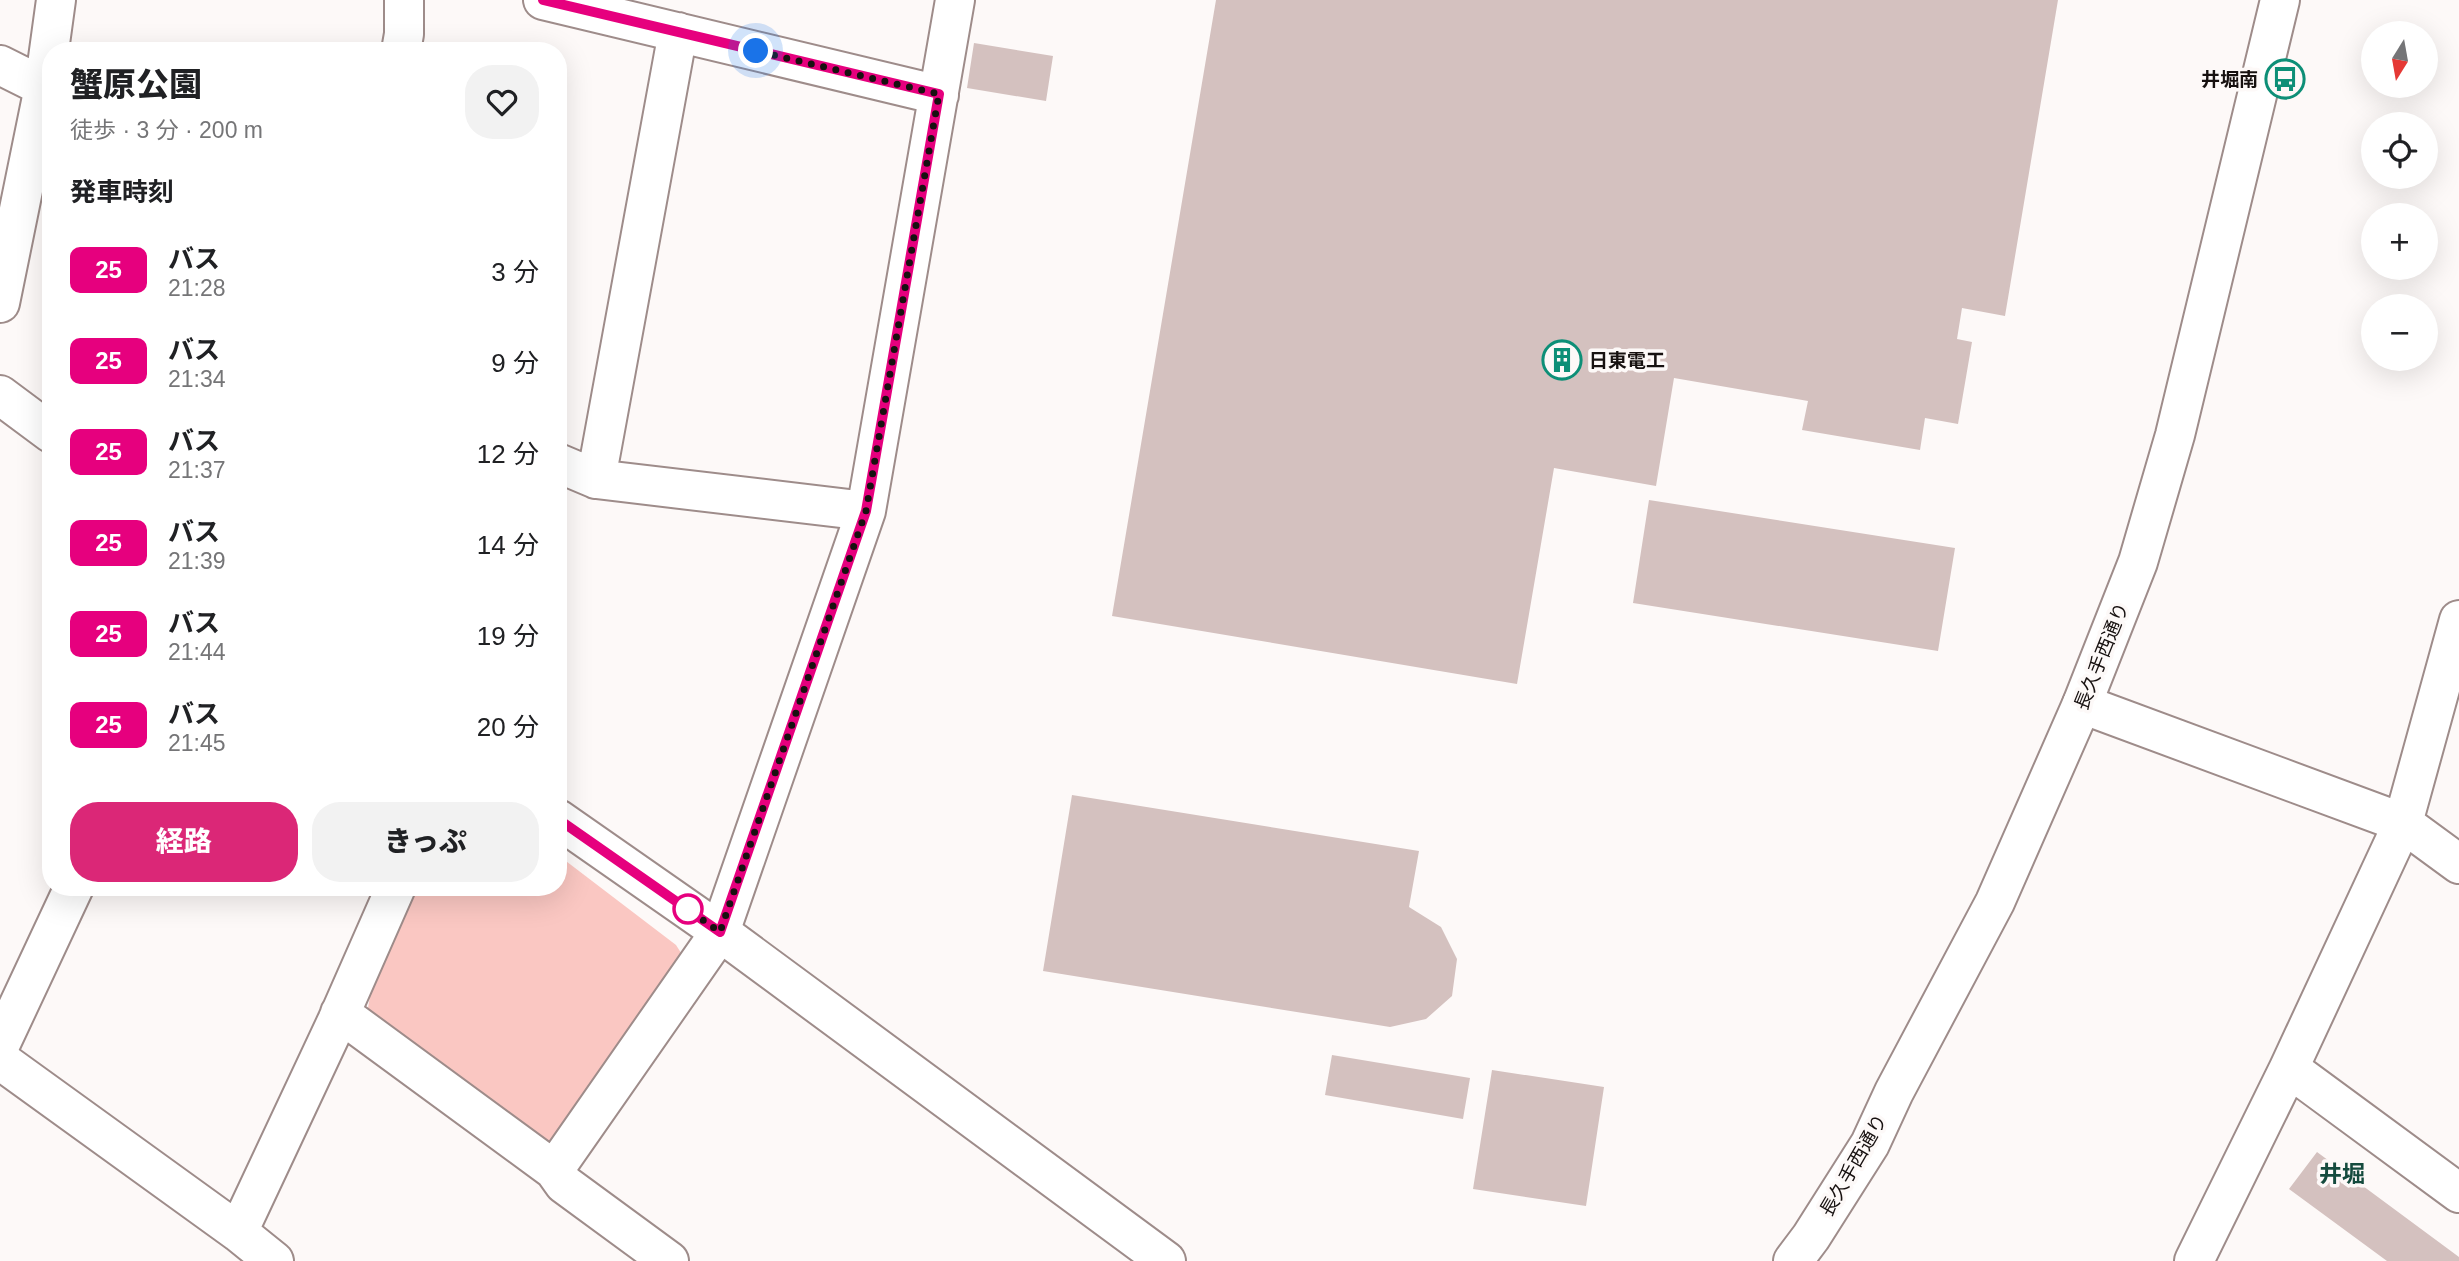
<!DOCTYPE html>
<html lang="ja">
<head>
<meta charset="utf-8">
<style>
  body { margin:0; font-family:Helvetica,"Noto Sans JP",sans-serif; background:#f2f2f2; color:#202124; height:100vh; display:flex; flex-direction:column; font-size:26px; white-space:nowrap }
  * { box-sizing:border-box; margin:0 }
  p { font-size:23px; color:#757577 }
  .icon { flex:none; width:38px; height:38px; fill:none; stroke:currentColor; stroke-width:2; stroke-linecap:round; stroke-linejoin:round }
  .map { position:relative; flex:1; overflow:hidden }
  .sheet { position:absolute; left:42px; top:42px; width:525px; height:854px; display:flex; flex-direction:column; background:#fff; border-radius:28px; box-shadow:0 7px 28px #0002 }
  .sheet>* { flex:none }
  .badge { padding:0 14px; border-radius:10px; font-size:24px; line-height:46px }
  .needle { width:46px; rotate:191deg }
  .buttons { position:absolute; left:2361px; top:21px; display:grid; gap:14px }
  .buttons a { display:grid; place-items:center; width:77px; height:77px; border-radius:50%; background:#fff; box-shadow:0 7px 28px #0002; font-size:35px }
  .you { position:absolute; width:35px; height:35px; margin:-18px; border:5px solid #fff; border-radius:50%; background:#1a73e8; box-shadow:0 0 0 10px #1a73e833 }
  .map>.badge { position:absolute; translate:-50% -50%; box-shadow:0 0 0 4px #fff }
  h2 { padding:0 28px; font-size:26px; line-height:63px }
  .round { display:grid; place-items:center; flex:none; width:74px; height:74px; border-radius:28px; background:#f2f2f2 }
  .summary { display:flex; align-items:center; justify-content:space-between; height:119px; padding:0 28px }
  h1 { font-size:33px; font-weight:800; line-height:52px }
  .cta { display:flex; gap:14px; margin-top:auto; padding:14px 28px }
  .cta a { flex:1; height:80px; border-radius:28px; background:#db2777; color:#fff; font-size:28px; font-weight:800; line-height:80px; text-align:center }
  .cta a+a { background:#f2f2f2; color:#202124 }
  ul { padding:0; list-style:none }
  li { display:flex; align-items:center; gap:21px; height:91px; padding:0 28px }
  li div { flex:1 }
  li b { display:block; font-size:26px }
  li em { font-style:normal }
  li .badge { min-width:77px; font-weight:700; text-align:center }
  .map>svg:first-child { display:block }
  .green { fill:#fac7c2 }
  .building { fill:#d4c1bf }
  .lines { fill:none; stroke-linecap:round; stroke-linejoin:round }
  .street-casing { stroke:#9e8c8a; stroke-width:42 }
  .secondary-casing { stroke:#9e8c8a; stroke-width:42 }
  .street { stroke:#fff; stroke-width:38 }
  .secondary { stroke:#fff; stroke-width:38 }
  .line-casing { stroke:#fff; stroke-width:16 }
  .line { stroke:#e6007e; stroke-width:10 }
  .walk { stroke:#171110; stroke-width:7; stroke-dasharray:0 12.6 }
  .stop-dot { fill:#fff; stroke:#e6007e; stroke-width:3.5 }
  .labels { text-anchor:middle; stroke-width:7; stroke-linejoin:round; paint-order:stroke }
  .poi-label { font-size:19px; font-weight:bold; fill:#171110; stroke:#fdf9f8; text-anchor:end }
  .street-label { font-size:19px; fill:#171110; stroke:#fdf9f8 }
  .quarter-label { font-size:23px; font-weight:bold; fill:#154b3e; stroke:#fdf9f8 }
</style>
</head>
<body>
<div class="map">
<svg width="2459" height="1261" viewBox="0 0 2459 1261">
  <rect width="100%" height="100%" fill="#fdf9f8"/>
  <!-- green -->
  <path class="green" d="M 558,855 L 676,945 L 683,956 L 548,1153 L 367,1014 L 371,990 L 416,887 L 558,887 Z"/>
  <!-- building -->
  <path class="building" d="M 1216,0 L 2058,0 L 2005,316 L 1962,308 L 1957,339 L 1972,342 L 1958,424 L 1925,418 L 1920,450 L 1802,430 L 1808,401 L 1674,378 L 1656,486 L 1554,468 L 1517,684 L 1112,616 Z
    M 974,43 L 1053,56 L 1046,101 L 967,88 Z
    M 1649,500 L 1955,548 L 1938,651 L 1633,603 Z
    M 1072,795 L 1419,851 L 1409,907 L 1441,927 L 1457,959 L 1452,996 L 1426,1019 L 1390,1027 L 1043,971 Z
    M 1332,1055 L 1470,1078 L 1463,1119 L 1325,1095 Z
    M 1492,1070 L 1604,1087 L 1586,1206 L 1473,1189 Z
    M 2317,1152 L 2459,1257 L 2459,1261 L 2387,1261 L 2289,1189 Z"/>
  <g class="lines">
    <!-- street casing -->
    <g class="street-casing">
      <path id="street" d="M 543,0 L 939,95
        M 0,65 L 44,87
        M 0,303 L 44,87 L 56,0
        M 0,395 L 51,433
        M 558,463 L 596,479 L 866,511
        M 596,479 L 678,32
        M 2459,620 L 2403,823 L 2459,864
        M 2082,704 L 2403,823 L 2289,1068 L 2194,1261
        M 340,1013 L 554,1170 L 564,1184 L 669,1261
        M 0,1060 L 238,1232 L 274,1261
        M 2289,1068 L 2459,1193
        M 554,1170 L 720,932 L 866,511 L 955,0
        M 238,1232 L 337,1021 L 396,887"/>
    </g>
    <!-- secondary casing -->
    <g class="secondary-casing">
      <path id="secondary" d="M 401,51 L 404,34 L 404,0
        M 558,819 L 720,932 L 1166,1261
        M 0,1045 L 74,887
        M 1793,1261 L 1811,1237 L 1870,1144 L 1894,1092 L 1995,902 L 2082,704 L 2138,562 L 2175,435 L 2280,0"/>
    </g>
    <!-- street -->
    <use href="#street" class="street"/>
    <!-- secondary -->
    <use href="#secondary" class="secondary"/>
  </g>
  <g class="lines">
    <!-- line casing -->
    <g class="line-casing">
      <path id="line" d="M 543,0 L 939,94 L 866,511 L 720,932 L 558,819"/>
    </g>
    <!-- line -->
    <use href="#line" class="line"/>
    <!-- walk -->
    <path class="walk" d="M 688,909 L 680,904 L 720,932 L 866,511 L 939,94 L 756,51"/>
  </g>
  <!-- icons -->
  <defs>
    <g id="bus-ring" transform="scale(2.0125)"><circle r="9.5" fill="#fdf9f8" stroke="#0d8f77" stroke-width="1.5"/><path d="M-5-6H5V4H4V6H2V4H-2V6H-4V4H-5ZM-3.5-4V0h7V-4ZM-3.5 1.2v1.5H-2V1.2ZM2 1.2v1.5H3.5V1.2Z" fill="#0d8f77"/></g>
    <g id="building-ring" transform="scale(2.0125)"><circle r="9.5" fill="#fdf9f8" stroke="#0d8f77" stroke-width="1.5"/><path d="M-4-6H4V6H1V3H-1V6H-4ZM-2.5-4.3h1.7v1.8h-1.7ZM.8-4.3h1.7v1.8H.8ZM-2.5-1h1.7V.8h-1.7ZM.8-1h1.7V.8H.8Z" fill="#0d8f77"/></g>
  </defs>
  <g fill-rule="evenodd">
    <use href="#bus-ring" x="2285" y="79"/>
    <use href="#building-ring" x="1562" y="360"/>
  </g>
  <!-- markers -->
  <circle class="stop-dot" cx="688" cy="909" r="14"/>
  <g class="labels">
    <!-- poi labels -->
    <g class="poi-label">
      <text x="2258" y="86">井堀南</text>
      <text x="1589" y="367" text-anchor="start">日東電工</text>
    </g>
    <!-- street labels -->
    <g class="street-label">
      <text transform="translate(2101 656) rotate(-68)" y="7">長久手西通り</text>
      <text transform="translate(1853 1165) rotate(-60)" y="7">長久手西通り</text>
    </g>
    <!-- quarter labels -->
    <g class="quarter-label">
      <text x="2342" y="1182">井堀</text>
    </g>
  </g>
</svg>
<div class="buttons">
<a><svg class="needle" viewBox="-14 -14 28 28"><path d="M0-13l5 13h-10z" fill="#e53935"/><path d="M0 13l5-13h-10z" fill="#757577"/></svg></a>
<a><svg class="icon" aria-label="locate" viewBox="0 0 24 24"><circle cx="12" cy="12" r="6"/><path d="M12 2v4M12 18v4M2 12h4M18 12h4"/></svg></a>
<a>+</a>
<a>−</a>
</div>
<div class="you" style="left:756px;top:51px"></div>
<section class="sheet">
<div class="summary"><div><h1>蟹原公園</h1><p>徒歩 · 3 分 · 200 m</p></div><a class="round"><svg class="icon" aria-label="heart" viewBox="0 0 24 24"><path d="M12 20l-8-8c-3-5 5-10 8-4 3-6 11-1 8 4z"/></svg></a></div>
<h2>発車時刻</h2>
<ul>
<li><span class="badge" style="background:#e6007e;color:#fff">25</span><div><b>バス</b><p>21:28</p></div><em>3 分</em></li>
<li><span class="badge" style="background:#e6007e;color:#fff">25</span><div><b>バス</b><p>21:34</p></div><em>9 分</em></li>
<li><span class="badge" style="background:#e6007e;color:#fff">25</span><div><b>バス</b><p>21:37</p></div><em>12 分</em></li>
<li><span class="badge" style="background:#e6007e;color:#fff">25</span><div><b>バス</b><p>21:39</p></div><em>14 分</em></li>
<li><span class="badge" style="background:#e6007e;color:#fff">25</span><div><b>バス</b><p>21:44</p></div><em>19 分</em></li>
<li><span class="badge" style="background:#e6007e;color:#fff">25</span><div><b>バス</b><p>21:45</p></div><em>20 分</em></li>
</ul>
<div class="cta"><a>経路</a><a>きっぷ</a></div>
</section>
</div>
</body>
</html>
